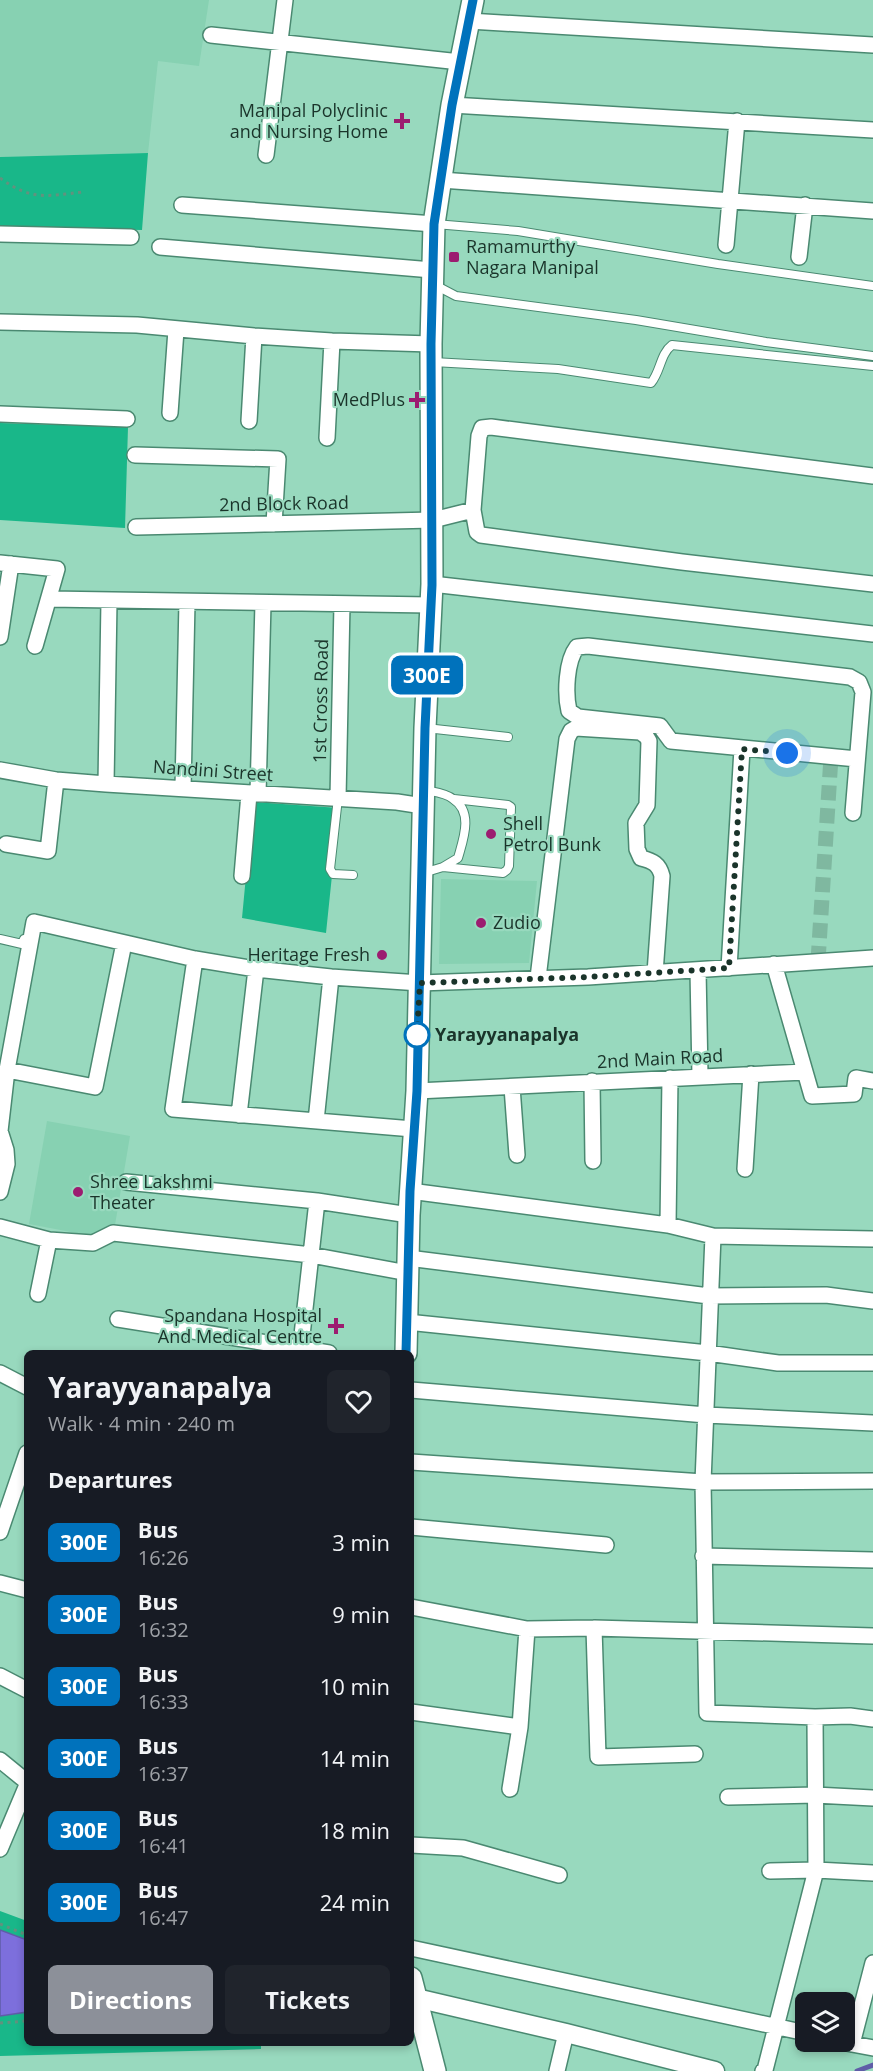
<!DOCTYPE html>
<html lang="en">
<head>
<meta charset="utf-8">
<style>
  body { margin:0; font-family:"Open Sans",sans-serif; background:#20242c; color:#f1f3f6; height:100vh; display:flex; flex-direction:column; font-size:22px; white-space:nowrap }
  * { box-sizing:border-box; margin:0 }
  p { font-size:20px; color:#9ea1a6 }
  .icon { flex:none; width:33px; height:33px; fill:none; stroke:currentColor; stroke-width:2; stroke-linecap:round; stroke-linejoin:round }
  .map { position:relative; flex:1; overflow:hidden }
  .drawer { position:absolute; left:24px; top:1350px; width:390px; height:696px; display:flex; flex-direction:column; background:#171b24; border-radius:9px; box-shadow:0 3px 9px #0003 }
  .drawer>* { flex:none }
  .badge { padding:0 12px; border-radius:9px; font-size:21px; line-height:39px }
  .controls { position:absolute; left:795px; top:1992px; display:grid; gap:12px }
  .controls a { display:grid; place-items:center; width:60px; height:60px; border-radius:9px; background:#171b24; box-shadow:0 3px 9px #0003; font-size:30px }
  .you { position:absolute; width:30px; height:30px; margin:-15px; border:4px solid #fff; border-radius:50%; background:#1a73e8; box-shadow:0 0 0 9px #1a73e833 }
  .map>.badge { position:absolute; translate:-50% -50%; box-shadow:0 0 0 3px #fff }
  h2 { padding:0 24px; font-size:22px; line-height:54px }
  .round { display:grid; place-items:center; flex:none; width:63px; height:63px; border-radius:9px; background:#20242c }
  .summary { display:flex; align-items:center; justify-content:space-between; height:102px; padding:0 24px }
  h1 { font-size:28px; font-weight:700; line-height:45px }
  .button { display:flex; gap:12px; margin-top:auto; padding:12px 24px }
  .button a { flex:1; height:69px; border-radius:9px; background:#8c9099; color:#fff; font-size:24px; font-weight:700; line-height:69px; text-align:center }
  .button a+a { background:#20242c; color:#f1f3f6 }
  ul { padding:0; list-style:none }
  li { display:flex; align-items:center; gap:18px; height:72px; padding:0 24px }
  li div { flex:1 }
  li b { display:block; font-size:22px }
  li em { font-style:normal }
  li .badge { min-width:66px; font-weight:700; text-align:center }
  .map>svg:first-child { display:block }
  .built { fill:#87d1b2 }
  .green { fill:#19b789 }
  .water { fill:#7d6fdc; stroke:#5f5da7; stroke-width:1.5 }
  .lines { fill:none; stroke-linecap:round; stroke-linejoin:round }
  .stream { stroke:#5f5da7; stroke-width:5 }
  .minor-tunnel { stroke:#7fb8a0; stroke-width:15; stroke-dasharray:15 8; stroke-linecap:butt }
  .service-casing { stroke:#4a8971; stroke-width:10 }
  .minor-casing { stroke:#4a8971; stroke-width:18 }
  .tertiary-casing { stroke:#4a8971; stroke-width:21 }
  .secondary-casing { stroke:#4a8971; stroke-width:24 }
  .path { stroke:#62927e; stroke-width:3; stroke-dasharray:3 4.5; stroke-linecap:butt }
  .service { stroke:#fff; stroke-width:8 }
  .minor { stroke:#fff; stroke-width:15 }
  .tertiary { stroke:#fff; stroke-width:18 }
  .secondary { stroke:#fff; stroke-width:21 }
  .line-casing { stroke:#fff; stroke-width:14 }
  .line { stroke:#0072bc; stroke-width:9 }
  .walk { stroke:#1a342a; stroke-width:6; stroke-dasharray:0 10.8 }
  .poi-dot { fill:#9c1c70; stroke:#98d9be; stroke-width:2 }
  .stop-dot { fill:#fff; stroke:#0072bc; stroke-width:3 }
  .labels { text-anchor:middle; stroke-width:4.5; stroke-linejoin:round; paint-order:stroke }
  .poi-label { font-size:18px; fill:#1a342a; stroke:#98d9be; text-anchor:end }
  .street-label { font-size:18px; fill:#1a342a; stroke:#98d9be }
  .stop-label { font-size:18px; font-weight:bold; fill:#1a342a; stroke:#98d9be; text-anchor:start }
</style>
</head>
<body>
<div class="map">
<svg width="873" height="2071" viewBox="0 0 873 2071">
  <rect width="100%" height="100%" fill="#98d9be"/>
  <!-- built -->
  <path class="built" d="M 0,0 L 209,0 L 199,66 L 158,61 L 148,153 L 0,157 Z
    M 441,879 L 537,881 L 529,963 L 439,964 Z
    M 47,1121 L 130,1136 L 115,1225 L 97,1237 L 29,1224 Z"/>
  <!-- green -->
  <path class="green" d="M 148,153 L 142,230 L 0,227 L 0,157 Z
    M 0,423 L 128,427 L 125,528 L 0,520 Z
    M 253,802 L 339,808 L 326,933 L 242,918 Z
    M 0,1911 L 27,1921 L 27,1940 L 0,1930 Z
    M 27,2012 L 27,2043 L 261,2043 L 261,2049 L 0,2056 L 0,2016 Z"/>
  <!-- water -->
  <path class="water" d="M 0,1930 L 27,1940 L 27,2012 L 0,2016 Z"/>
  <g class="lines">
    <!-- stream -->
    <path class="stream" d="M 857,2071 L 873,2065"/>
    <!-- minor-tunnel -->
    <path class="minor-tunnel" d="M 818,961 L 831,757"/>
    <!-- service casing -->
    <g class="service-casing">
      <path id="service" d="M 435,224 L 518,231 L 718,264 L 873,286
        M 435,285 L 456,296 L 636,320 L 766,342 L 873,356
        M 433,362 L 558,369 L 651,383 C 661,371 660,354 672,345 L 873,366
        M 426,728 L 508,737
        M 338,798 L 330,869 L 333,874 L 353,875
        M 443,867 L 503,873 L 507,870 L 509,866 L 511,807 L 508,805 L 454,799
        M 423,873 L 443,867 L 458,858 C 463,840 474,812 453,799 C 446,793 434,792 425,790
        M 0,939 L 22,944 L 24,939 L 28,940"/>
    </g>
    <!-- minor casing -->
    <g class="minor-casing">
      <path id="minor" d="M 469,21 L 873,45
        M 211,35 L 460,62
        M 452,105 L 873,130
        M 266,155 L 285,0
        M 441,180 L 873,211
        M 182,205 L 434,224
        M 0,234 L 131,237
        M 726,245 L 737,121
        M 160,247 L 432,270
        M 799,257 L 805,205
        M 0,322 L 137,325 L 254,336 L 332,341 L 431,344
        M 170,413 L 176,330
        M 0,414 L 127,419
        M 249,421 L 254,336
        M 327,438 L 332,341
        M 135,455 L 278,459 L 274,524
        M 873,476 L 491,427 L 482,428 L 479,436 L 473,510 L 477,532 L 481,535 L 682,562 L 873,584
        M 136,527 L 433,520 L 473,510
        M 0,563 L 57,569 L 35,646
        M 432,584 L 873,634
        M 49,599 L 430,605
        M 0,637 L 11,564
        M 0,770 L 56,780 L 106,784 L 397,802 L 423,806
        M 106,784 L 109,601
        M 183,788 L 187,602
        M 258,794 L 263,603
        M 338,798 L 342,604
        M 853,813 L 863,692 L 859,682 L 850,677 L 588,646 L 577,647 C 566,661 565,694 569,711 L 578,717 L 660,726 L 671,741 L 857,759
        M 6,844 L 48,851 L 56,780
        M 242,876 L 249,794
        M 195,959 L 173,1109 L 413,1129
        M 774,964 L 812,1096 L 854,1094 L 856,1078 L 873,1081
        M 729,968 L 742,749
        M 698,970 L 700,1076
        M 331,977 L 420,983 L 588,977 L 873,958
        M 538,978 L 567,739 L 571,731 L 576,728 L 640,732 L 646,736 L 649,741 L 647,805 L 636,823 L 637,849 L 641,858 C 653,861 659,864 662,876 L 655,973
        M 7,1070 L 95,1087 L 124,943
        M 592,1081 L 593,1161
        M 512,1087 L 517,1155
        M 417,1091 L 805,1072
        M 239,1115 L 256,969
        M 745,1169 L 751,1074
        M 126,1182 L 317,1201 L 409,1215
        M 410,1191 L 668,1225 L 713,1236 L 873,1239
        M 0,1192 L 7,1164 L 6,1150 L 0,1131 L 7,1070 L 34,922 L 195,959 L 256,969 L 331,977 L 316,1121
        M 668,1225 L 670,1078
        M 0,1227 L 49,1240 L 93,1243 L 113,1233 L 311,1255 L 408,1273
        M 713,1236 L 703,1482 L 707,1713 L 815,1717 L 816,1870 L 765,2070 L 763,2071
        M 408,1258 L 709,1296 L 826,1295 L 873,1301
        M 38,1294 L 49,1240
        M 118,1319 L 329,1353
        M 407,1322 L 708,1353 L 778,1363 L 873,1363
        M 300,1353 L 317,1201
        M 0,1373 L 27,1387
        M 411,1390 L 706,1415 L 873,1423
        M 411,1462 L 703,1482 L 873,1481
        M 411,1527 L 606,1545
        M 0,1532 L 27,1453
        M 703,1556 L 873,1560
        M 0,1583 L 27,1590
        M 411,1607 L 527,1629 L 594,1628 L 873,1636
        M 594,1628 L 598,1757 L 695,1754
        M 0,1676 L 27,1690
        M 411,1712 L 520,1727
        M 815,1717 L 850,1716 L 873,1719
        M 0,1760 L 27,1782
        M 510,1789 L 520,1727 L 527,1629
        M 728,1797 L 815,1795 L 873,1798
        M 411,1845 L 463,1848 L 559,1875
        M 0,1849 L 27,1785
        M 770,1871 L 816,1870 L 873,1873
        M 411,1948 L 806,2033
        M 841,2042 L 873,2048
        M 852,2044 L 873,1963
        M 557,2071 L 566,2033"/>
    </g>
    <!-- tertiary casing -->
    <g class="tertiary-casing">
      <path id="tertiary" d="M 416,1998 L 566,2033 L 715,2071"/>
    </g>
    <!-- secondary casing -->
    <g class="secondary-casing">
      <path id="secondary" d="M 406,1353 L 409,1215 L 417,1091 L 425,728 L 432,584 L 431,344 L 434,224 L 452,105 L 473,0
        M 411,1978 L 435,2071"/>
    </g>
    <!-- path -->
    <path class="path" d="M 0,178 C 31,201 47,196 83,192
      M 0,1924 L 27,1935
      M 0,2023 L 27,2021"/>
    <!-- service -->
    <use href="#service" class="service"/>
    <!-- minor -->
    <use href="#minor" class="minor"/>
    <!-- tertiary -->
    <use href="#tertiary" class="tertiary"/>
    <!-- secondary -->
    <use href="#secondary" class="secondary"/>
  </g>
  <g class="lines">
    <!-- line casing -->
    <g class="line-casing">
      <path id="line" d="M 406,1353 L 410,1191 L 417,1091 L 425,728 L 432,585 L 431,344 L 434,224 L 452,105 L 473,0"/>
    </g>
    <!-- line -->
    <use href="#line" class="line"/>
    <!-- walk -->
    <path class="walk" d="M 417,1035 L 420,983 L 588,977 L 729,968 L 742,749 L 787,753"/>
  </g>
  <!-- markers -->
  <g class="poi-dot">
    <path d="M399 112h6v6h6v6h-6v6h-6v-6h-6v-6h6z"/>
    <rect x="448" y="251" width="12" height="12" rx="3"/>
    <path d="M414 391h6v6h6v6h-6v6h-6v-6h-6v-6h6z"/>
    <circle cx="491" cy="834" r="6"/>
    <circle cx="481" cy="923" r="6"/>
    <circle cx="382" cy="955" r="6"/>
    <circle cx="78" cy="1192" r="6"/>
    <path d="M333 1317h6v6h6v6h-6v6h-6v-6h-6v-6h6z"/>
  </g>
  <circle class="stop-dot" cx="417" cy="1035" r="12"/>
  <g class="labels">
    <!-- poi labels -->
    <g class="poi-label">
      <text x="388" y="117">Manipal Polyclinic<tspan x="388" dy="21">and Nursing Home</tspan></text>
      <text x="466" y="253" text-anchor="start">Ramamurthy<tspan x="466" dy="21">Nagara Manipal</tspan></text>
      <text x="405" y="406">MedPlus</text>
      <text x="503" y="830" text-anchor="start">Shell<tspan x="503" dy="21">Petrol Bunk</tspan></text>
      <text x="493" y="929" text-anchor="start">Zudio</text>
      <text x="370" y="961">Heritage Fresh</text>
      <text x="90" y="1188" text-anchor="start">Shree Lakshmi<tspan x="90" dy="21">Theater</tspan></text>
      <text x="322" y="1322">Spandana Hospital<tspan x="322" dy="21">And Medical Centre</tspan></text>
    </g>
    <!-- street labels -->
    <g class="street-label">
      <text transform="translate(284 504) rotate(-1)" y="6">2nd Block Road</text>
      <text transform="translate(321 701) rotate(-89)" y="6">1st Cross Road</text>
      <text transform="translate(213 771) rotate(4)" y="6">Nandini Street</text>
      <text transform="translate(660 1059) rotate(-3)" y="6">2nd Main Road</text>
    </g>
    <!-- stop labels -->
    <g class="stop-label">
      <text x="435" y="1041">Yarayyanapalya</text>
    </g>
  </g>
</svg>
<div class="controls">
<a><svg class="icon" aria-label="layers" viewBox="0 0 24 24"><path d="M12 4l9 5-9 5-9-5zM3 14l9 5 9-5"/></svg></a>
</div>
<div class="you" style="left:787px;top:753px"></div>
<b class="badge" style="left:427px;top:675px;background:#0072bc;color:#fff">300E</b>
<section class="drawer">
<div class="summary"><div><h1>Yarayyanapalya</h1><p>Walk · 4 min · 240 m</p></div><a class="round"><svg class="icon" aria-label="heart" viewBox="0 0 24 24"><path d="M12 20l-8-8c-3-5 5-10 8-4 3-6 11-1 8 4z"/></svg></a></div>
<h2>Departures</h2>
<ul>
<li><span class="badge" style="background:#0072bc;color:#fff">300E</span><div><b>Bus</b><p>16:26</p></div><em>3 min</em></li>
<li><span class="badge" style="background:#0072bc;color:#fff">300E</span><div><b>Bus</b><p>16:32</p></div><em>9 min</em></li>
<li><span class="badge" style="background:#0072bc;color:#fff">300E</span><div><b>Bus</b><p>16:33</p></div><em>10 min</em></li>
<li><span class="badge" style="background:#0072bc;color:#fff">300E</span><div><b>Bus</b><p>16:37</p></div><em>14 min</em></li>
<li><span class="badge" style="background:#0072bc;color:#fff">300E</span><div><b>Bus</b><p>16:41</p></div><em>18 min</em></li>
<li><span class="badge" style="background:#0072bc;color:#fff">300E</span><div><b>Bus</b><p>16:47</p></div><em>24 min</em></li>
</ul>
<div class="button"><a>Directions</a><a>Tickets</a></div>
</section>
</div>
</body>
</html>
